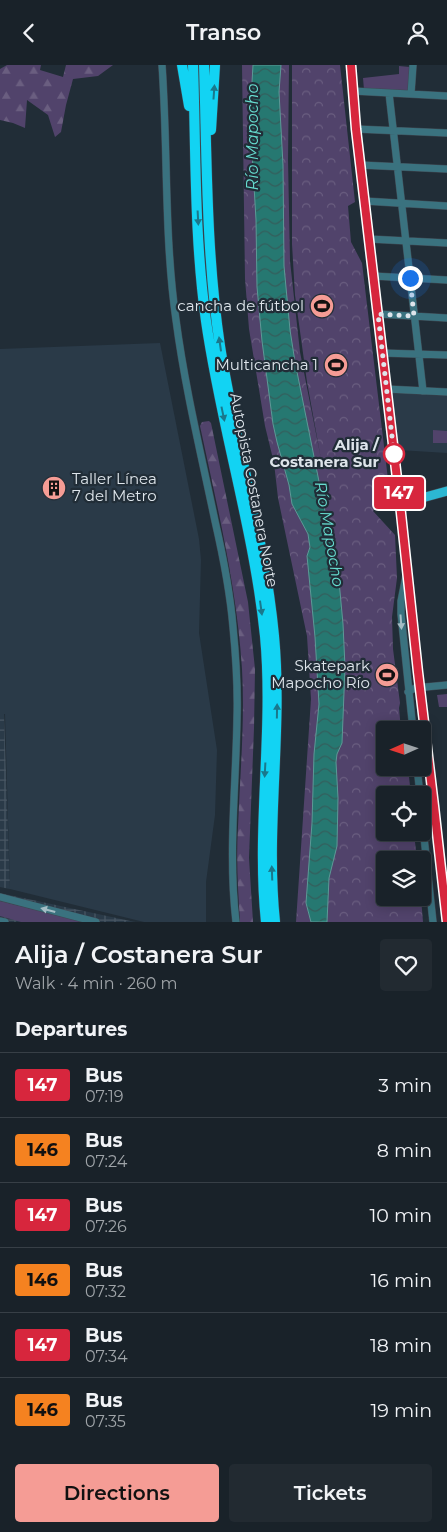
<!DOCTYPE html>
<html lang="en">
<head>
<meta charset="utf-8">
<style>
  body { margin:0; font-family:Montserrat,sans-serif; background:#222a31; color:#f1f3f6; height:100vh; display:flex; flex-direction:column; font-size:19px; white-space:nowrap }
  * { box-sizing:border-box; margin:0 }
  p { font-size:16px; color:#9fa4a8 }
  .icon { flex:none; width:28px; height:28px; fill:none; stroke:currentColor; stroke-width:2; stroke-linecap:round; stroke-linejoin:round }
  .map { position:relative; height:857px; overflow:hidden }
  .side { display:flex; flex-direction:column; background:#192229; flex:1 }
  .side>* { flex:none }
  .badge { padding:0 10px; border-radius:4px; font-size:18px; line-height:32px }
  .needle { width:32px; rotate:267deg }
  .fabs { position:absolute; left:376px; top:656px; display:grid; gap:10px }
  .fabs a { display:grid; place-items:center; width:55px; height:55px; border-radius:5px; background:#192229; box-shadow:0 2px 12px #0003,0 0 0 1px #373f46; font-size:25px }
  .you { position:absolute; width:25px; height:25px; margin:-12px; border:4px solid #fff; border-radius:50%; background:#1a73e8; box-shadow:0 0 0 8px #1a73e833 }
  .map>.badge { position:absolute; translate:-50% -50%; box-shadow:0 0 0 2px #fff }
  h2 { padding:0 15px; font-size:19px; line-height:45px }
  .round { display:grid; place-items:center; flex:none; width:52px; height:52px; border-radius:5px; background:#222a31 }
  .head { display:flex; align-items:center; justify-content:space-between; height:85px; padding:0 15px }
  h1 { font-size:24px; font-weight:600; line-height:38px }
  .cta { display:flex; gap:10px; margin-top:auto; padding:10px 15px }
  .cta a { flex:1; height:58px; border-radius:5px; background:#f59c95; color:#111; font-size:20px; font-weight:600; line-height:58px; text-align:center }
  .cta a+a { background:#222a31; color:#f1f3f6 }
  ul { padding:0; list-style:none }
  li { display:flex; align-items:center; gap:15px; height:65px; padding:0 15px; border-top:1px solid #373f46 }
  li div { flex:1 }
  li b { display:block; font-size:19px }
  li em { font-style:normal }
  li .badge { min-width:55px; font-weight:700; text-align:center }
  header { display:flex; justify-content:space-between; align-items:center; height:65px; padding:0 15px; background:#192229; font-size:22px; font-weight:600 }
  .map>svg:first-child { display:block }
  .built { fill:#2a3a48 }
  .industrial { fill:url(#industrial-grid) }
  .green { fill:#51436b }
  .forest { fill:url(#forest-firs) }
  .park { fill:url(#park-crowns) }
  .water { fill:url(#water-waves); stroke:#5d9996 }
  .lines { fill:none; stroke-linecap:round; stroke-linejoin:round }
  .minor-casing { stroke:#3f4a54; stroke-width:8 }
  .major-casing { stroke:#3f4a54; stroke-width:10 }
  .highway-casing { stroke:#3f4a54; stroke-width:11 }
  .minor { stroke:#3a727f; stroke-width:7 }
  .major { stroke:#2cb7d2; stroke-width:9 }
  .highway { stroke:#12d3f3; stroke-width:10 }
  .oneway { fill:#1a788c }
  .oneway2 { fill:#a5bdc5 }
  .line-casing { stroke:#fff; stroke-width:11 }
  .line { stroke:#d7263d; stroke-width:8 }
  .walk { stroke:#dee5eb; stroke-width:5; stroke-dasharray:0 9 }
  .stop-dot { fill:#fff; stroke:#d7263d; stroke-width:2.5 }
  .labels { text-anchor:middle; stroke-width:4.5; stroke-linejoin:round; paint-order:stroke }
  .poi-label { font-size:15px; fill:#dee5eb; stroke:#212d37; text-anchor:end }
  .stop-label { font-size:15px; font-weight:bold; fill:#dee5eb; stroke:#212d37; text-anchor:end }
  .street-label { font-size:15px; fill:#dee5eb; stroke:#212d37 }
  .water-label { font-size:16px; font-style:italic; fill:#67ddd0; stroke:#212d37 }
</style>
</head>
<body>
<header><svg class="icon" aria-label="back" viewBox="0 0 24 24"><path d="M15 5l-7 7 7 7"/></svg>Transo<svg class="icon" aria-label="person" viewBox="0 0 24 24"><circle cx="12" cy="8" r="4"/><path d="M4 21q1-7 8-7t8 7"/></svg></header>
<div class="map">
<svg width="447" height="857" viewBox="0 0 447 857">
  <defs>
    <pattern id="industrial-grid" width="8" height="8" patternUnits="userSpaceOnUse" patternTransform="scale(1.25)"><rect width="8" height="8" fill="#2a3a48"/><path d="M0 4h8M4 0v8" fill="none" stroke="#485663"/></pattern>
    <pattern id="forest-firs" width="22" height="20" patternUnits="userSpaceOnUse" patternTransform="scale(1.25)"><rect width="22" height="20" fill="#51436b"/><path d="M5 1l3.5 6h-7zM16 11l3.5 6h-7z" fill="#6a5e80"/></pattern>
    <pattern id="park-crowns" width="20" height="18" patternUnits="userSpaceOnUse" patternTransform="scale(1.25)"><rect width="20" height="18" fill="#51436b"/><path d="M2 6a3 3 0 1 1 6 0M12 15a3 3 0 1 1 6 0" fill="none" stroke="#6a5e80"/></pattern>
    <pattern id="water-waves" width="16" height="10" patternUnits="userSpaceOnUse" patternTransform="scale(1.25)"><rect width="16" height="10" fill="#267871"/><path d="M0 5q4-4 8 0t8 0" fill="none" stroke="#345e5c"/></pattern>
  </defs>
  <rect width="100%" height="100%" fill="#212d37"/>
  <!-- built -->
  <path class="built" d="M 160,278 L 199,474 L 201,495 L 199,568 L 217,685 L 215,750 L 206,817 L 206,857 L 144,857 L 10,824 L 5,649 L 0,649 L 0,284 Z
    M 391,328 L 447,331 L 447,388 L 399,385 Z"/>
  <!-- industrial -->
  <path class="industrial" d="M 0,649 L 4,649 L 10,824 L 0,822 Z
    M 0,828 L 135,857 L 0,857 Z"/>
  <!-- green -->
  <path class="green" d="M 399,1 L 410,2 L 408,26 L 364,25 L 363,13 L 399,9 Z
    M 433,365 L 447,366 L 447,378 L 433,378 Z
    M 447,629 L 447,642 L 439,642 L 437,630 Z
    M 0,836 L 84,857 L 21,857 L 0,851 Z"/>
  <!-- forest -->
  <path class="forest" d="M 7,0 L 41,0 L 40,5 L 63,12 L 66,0 L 113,0 L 98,11 L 73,14 L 66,40 L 61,67 L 55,72 L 48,50 L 27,35 L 25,63 L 13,58 L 0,55 L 0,4 Z
    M 209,356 L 211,358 L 248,537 L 255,604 L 254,663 L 249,793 L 253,857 L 240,857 C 238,825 236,794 238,762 C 240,709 245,657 242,604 C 237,522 217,441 200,361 L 202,357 Z"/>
  <!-- park -->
  <path class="park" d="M 242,0 L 289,0 L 288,95 L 290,196 L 300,287 L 321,394 L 307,317 L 295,230 L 292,179 L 292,0 L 340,0 L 355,137 L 348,141 L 351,177 L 362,198 L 390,431 L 373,446 L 395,470 L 397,513 L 392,552 L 393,584 L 400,638 L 399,643 L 401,665 L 385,665 L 385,702 L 408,703 L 411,730 L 385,730 L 385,768 L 414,768 L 417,795 L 385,795 L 385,832 L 421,833 L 423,857 L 296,857 L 311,634 L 307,571 L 278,433 L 274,398 L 265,361 L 249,264 L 245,214 Z"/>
  <!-- water -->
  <path class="water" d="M 253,0 L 281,0 L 279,27 L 283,100 L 284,201 L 290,265 L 295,297 L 339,516 L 343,559 L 345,602 L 342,678 L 337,689 L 336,697 L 338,733 L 337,781 L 329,813 L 327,857 L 311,857 L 306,838 L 312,758 L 314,689 L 319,639 L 315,572 L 308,501 L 307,491 L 310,482 L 309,476 L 308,469 L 292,439 L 289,420 L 277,377 L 273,359 L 262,276 L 257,222 L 256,155 L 250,52 Z"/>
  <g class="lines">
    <!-- minor casing -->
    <g class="minor-casing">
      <path id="minor" d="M 162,0 C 168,85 164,171 176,255 C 185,323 201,389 215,456 C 223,491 230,526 233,562 C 236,593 238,623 237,653 C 236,721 228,789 236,857
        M 353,26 L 447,31
        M 389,28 L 423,326
        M 411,29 L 413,0
        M 356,64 L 447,68
        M 360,100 L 447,104
        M 364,136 L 447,141
        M 369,174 L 447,178
        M 373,211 L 447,215
        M 378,249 L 447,253
        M 382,288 L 447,290
        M 386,324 L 447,327
        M 400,439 L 418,607 L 447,857
        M 406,511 L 401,536 L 401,549 L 413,665
        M 408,627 L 415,623 L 447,620
        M 417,702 L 420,730
        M 422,743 L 429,744 L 435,741
        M 422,753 L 433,857
        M 0,832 L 96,857
        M 0,856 L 5,857"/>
    </g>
    <!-- major casing -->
    <g class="major-casing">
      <path id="major" d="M 351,0 L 356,64 L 400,439 L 447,426"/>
    </g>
    <!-- highway casing -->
    <g class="highway-casing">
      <path id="highway" d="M 182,0 L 189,41
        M 193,0 C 196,85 194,171 206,256 C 221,361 254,464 265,571 C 274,666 256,762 266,857
        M 204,0 C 207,95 206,187 220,281 C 235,378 265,473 274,571 C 283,666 265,762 275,857
        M 211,65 L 215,0"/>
    </g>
    <!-- minor -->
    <use href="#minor" class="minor"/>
    <!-- major -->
    <use href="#major" class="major"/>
    <!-- highway -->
    <use href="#highway" class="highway"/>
  </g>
  <!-- one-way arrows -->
  <defs><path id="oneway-solid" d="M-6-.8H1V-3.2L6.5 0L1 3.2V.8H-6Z" transform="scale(1.25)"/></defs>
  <g class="oneway">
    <use href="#oneway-solid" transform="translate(214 27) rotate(-86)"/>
    <use href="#oneway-solid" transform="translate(198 153) rotate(87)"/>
    <use href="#oneway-solid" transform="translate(220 279) rotate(-98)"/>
    <use href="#oneway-solid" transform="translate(223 349) rotate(78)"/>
    <use href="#oneway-solid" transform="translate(261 543) rotate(82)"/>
    <use href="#oneway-solid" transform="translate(277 646) rotate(-89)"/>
    <use href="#oneway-solid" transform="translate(265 705) rotate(93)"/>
    <use href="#oneway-solid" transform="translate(272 808) rotate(-92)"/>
  </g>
  <g class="oneway2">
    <use href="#oneway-solid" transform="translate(401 557) rotate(86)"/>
    <use href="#oneway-solid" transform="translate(48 845) rotate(-165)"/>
  </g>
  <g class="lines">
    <!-- line casing -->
    <g class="line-casing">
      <path id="line" d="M 351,0 L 356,64 L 400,439 L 418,607 L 434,741 L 447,857"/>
    </g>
    <!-- line -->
    <use href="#line" class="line"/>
    <!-- walk -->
    <path class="walk" d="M 394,389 L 378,249 L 414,251 L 410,213"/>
  </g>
  <!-- icons -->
  <defs>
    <g id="stadium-disc" transform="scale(1.25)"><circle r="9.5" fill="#f59c95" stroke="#212d37"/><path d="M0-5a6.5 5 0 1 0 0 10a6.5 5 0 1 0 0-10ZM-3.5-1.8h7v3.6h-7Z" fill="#111"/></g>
    <g id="building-disc" transform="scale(1.25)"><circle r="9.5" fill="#f59c95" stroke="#212d37"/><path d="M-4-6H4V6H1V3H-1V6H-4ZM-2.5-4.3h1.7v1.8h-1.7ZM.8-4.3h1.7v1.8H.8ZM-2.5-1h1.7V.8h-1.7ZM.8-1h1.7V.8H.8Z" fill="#111"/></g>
  </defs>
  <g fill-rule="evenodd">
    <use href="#stadium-disc" x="322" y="241"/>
    <use href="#stadium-disc" x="336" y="300"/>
    <use href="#building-disc" x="54" y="423"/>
    <use href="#stadium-disc" x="387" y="610"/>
  </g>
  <!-- markers -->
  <circle class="stop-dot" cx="394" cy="389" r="10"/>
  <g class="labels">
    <!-- poi labels -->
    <g class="poi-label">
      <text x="304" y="246">cancha de fútbol</text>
      <text x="318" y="305">Multicancha 1</text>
      <text x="72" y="419" text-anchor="start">Taller Línea<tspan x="72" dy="17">7 del Metro</tspan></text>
      <text x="370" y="606">Skatepark<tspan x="370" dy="17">Mapocho Río</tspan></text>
    </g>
    <!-- stop labels -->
    <g class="stop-label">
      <text x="379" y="385">Alija /<tspan x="379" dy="17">Costanera Sur</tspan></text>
    </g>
    <!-- street labels -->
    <g class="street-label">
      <text transform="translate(254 425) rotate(79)" y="5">Autopista Costanera Norte</text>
    </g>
    <!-- water labels -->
    <g class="water-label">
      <text transform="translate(252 72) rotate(-90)" y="6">Río Mapocho</text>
      <text transform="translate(330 469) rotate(80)" y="6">Río Mapocho</text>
    </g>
  </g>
</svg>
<div class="fabs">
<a><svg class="needle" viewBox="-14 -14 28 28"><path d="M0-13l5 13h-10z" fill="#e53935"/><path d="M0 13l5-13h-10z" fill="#9fa4a8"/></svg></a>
<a><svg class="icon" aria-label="locate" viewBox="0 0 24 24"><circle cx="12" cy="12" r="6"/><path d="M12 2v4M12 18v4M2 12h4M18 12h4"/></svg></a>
<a><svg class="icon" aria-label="layers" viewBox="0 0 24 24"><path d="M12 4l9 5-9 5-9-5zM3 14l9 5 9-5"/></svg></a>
</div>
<div class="you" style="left:410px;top:213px"></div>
<b class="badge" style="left:399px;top:428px;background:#d7263d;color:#fff">147</b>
</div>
<section class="side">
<div class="head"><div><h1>Alija / Costanera Sur</h1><p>Walk · 4 min · 260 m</p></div><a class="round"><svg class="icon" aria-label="heart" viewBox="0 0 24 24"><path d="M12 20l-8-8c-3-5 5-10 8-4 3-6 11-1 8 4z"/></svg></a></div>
<h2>Departures</h2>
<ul>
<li><span class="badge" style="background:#d7263d;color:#fff">147</span><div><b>Bus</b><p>07:19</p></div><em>3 min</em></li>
<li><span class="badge" style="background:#f58220;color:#111">146</span><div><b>Bus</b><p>07:24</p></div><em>8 min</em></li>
<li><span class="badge" style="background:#d7263d;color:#fff">147</span><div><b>Bus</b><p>07:26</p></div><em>10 min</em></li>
<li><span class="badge" style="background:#f58220;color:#111">146</span><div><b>Bus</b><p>07:32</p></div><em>16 min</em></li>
<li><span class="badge" style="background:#d7263d;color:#fff">147</span><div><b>Bus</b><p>07:34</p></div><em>18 min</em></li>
<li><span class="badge" style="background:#f58220;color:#111">146</span><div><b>Bus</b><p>07:35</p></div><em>19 min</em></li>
</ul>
<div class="cta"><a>Directions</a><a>Tickets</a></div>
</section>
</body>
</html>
